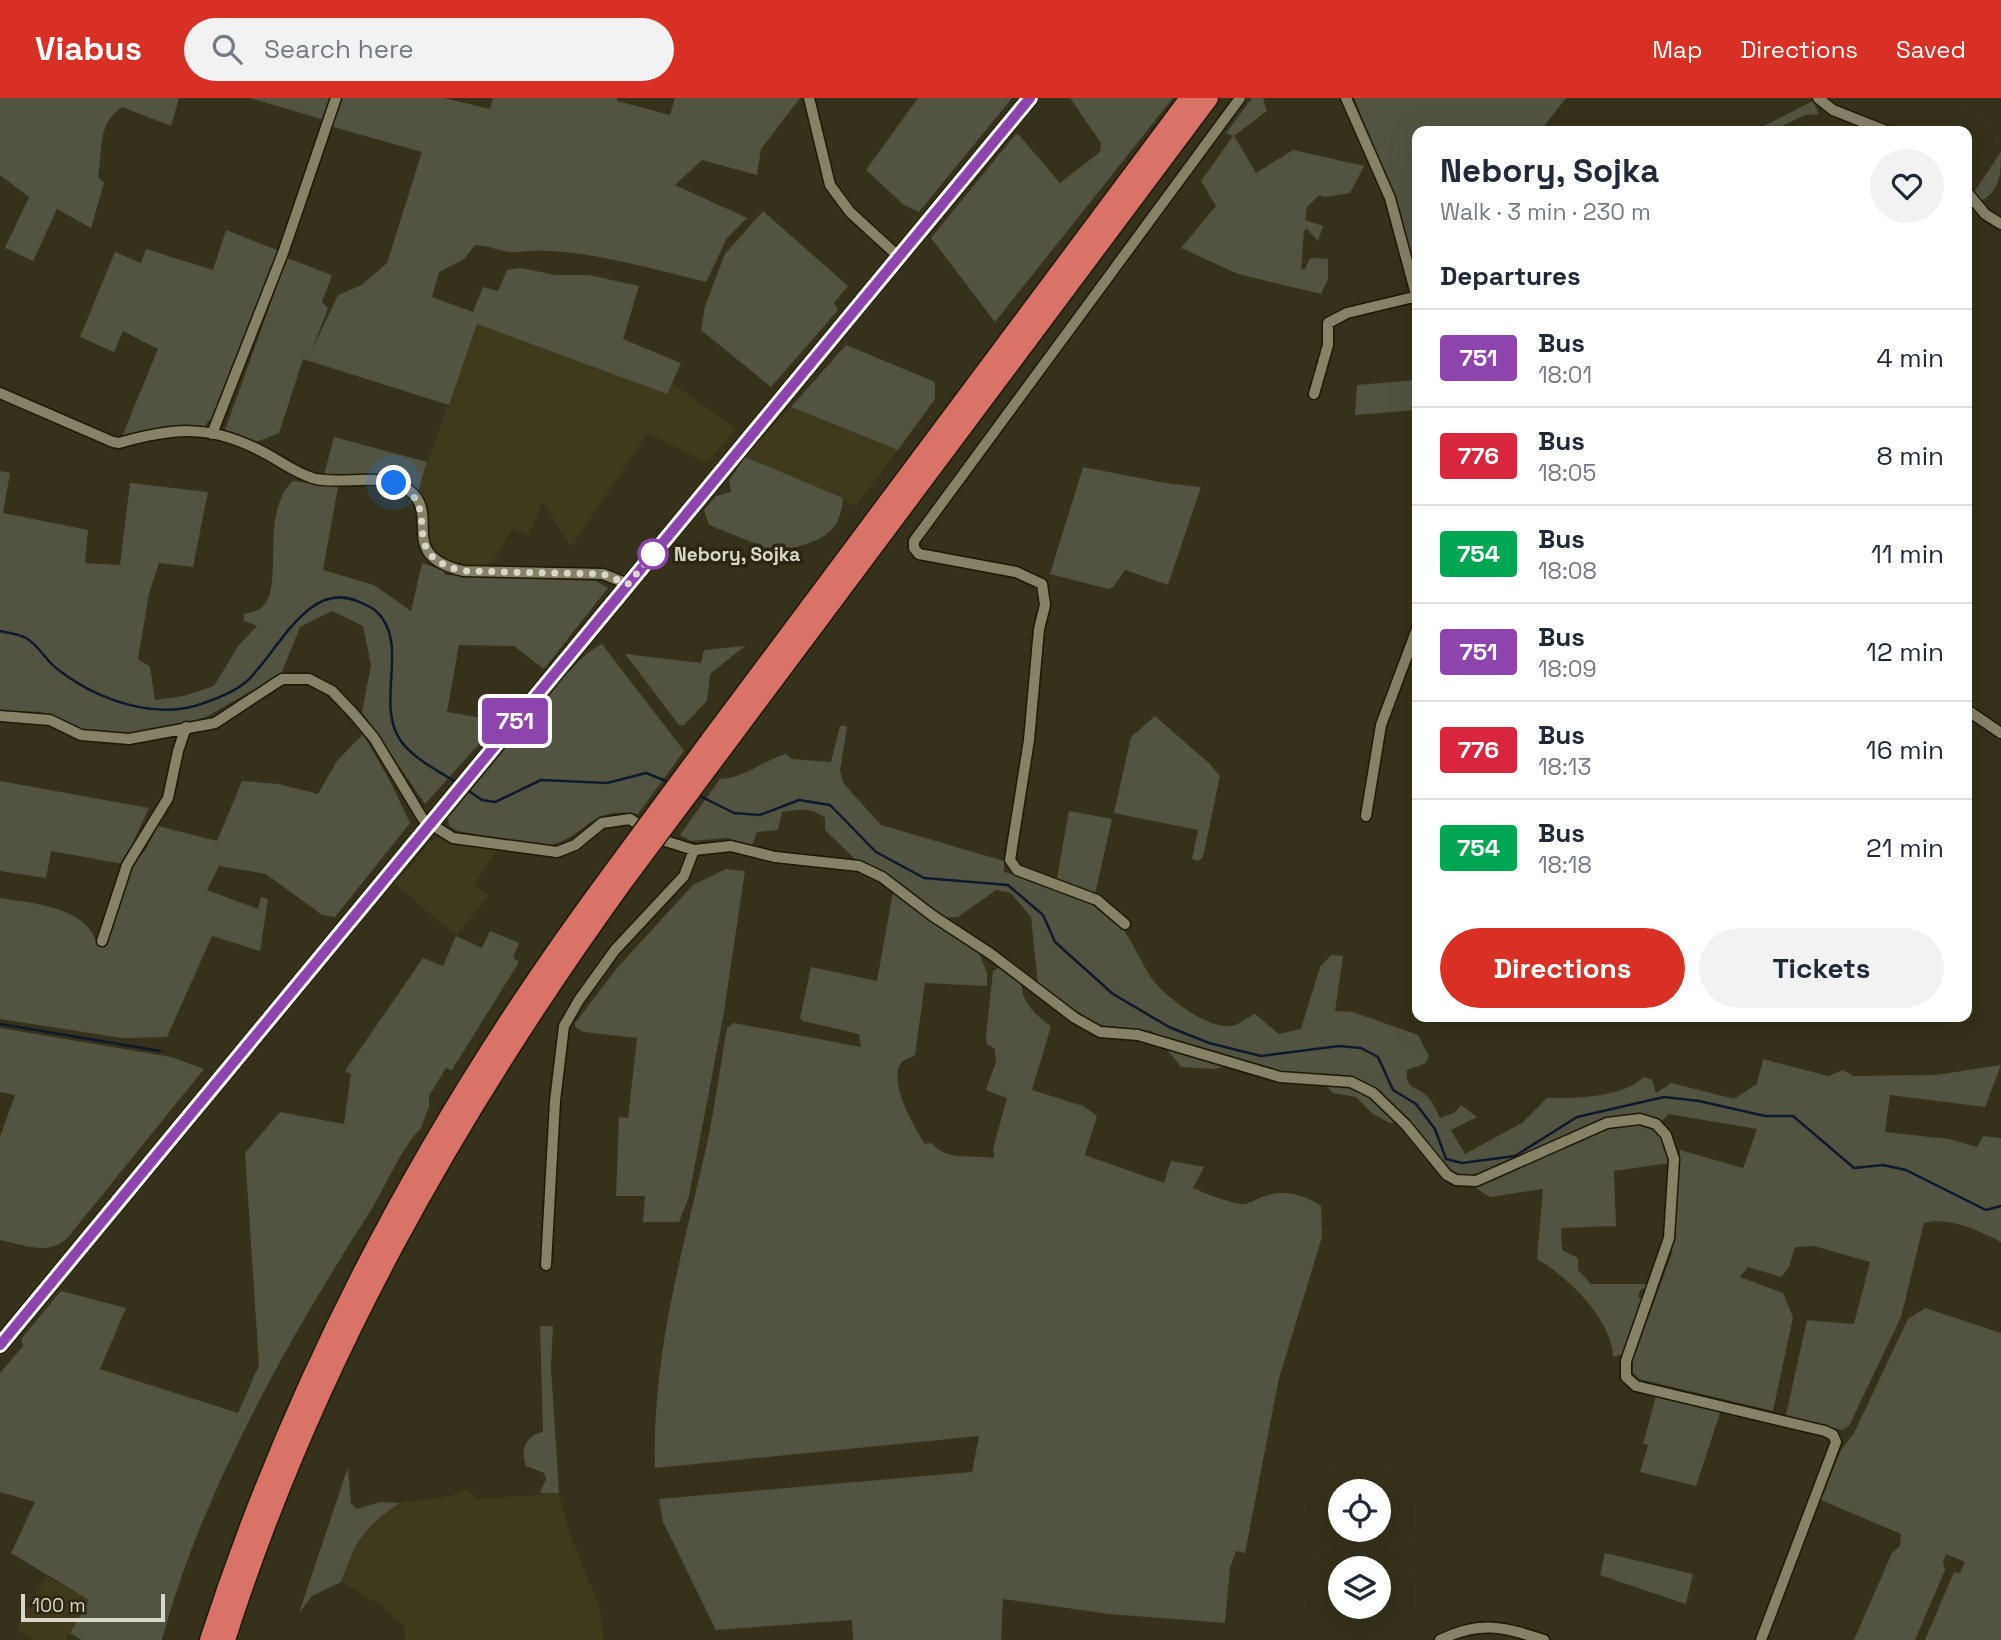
<!DOCTYPE html>
<html lang="en">
<head>
<meta charset="utf-8">
<style>
  body { margin:0; font-family:"Space Grotesk",sans-serif; background:#f2f2f3; color:#1f2937; height:100vh; display:flex; flex-direction:column; font-size:26px; white-space:nowrap }
  * { box-sizing:border-box; margin:0 }
  p { font-size:23px; color:#747a83 }
  .icon { flex:none; width:38px; height:38px; fill:none; stroke:currentColor; stroke-width:2; stroke-linecap:round; stroke-linejoin:round }
  .map { position:relative; flex:1; overflow:hidden }
  .drawer { position:absolute; left:1412px; top:28px; width:560px; height:896px; display:flex; flex-direction:column; background:#fff; border-radius:14px; box-shadow:0 7px 28px #0002 }
  .drawer>* { flex:none }
  .badge { padding:0 14px; border-radius:5px; font-size:24px; line-height:46px }
  .fabs { position:absolute; left:1328px; top:1381px; display:grid; gap:14px }
  .fabs a { display:grid; place-items:center; width:63px; height:63px; border-radius:50%; background:#fff; box-shadow:0 7px 28px #0002; font-size:35px }
  .scale { position:absolute; left:21px; bottom:18px; width:144px; box-sizing:border-box; padding-left:7px; border:4px solid #d9d7c9; border-top:0; font-size:19px; line-height:24px; white-space:nowrap; color:#d9d7c9; -webkit-text-stroke:5px #2b2710; paint-order:stroke }
  .you { position:absolute; width:35px; height:35px; margin:-18px; border:5px solid #fff; border-radius:50%; background:#1a73e8; box-shadow:0 0 0 10px #1a73e833 }
  .map>.badge { position:absolute; translate:-50% -50%; box-shadow:0 0 0 4px #fff }
  h2 { padding:0 28px; font-size:26px; line-height:63px }
  .round { display:grid; place-items:center; flex:none; width:74px; height:74px; border-radius:37px; background:#f2f2f3 }
  .overview { display:flex; align-items:center; justify-content:space-between; height:119px; padding:0 28px }
  h1 { font-size:33px; font-weight:700; line-height:52px }
  .cta { display:flex; gap:14px; margin-top:auto; padding:14px 28px }
  .cta a { flex:1; height:80px; border-radius:42px; background:#d93025; color:#fff; font-size:28px; font-weight:700; line-height:80px; text-align:center }
  .cta a+a { background:#f2f2f3; color:#1f2937 }
  ul { padding:0; list-style:none }
  li { display:flex; align-items:center; gap:21px; height:98px; padding:0 28px; border-top:2px solid #e0e1e3 }
  li div { flex:1 }
  li b { display:block; font-size:26px }
  li em { font-style:normal }
  li .badge { min-width:77px; font-weight:700; text-align:center }
  header { display:flex; align-items:center; gap:42px; box-sizing:border-box; height:98px; padding:0 35px; background:#d93025; color:#fff }
  header strong { font-size:33px }
  nav { display:flex; gap:38px; margin-inline-start:auto; font-size:24px }
  .search { width:490px; height:63px; background:#f2f2f3; display:flex; align-items:center; gap:18px; box-sizing:border-box; padding:0 24px; border-radius:38px; color:#747a83; font-size:26px }
  .map>svg:first-child { display:block }
  .built { fill:#3f3a1b }
  .green { fill:#525441 }
  .lines { fill:none; stroke-linecap:round; stroke-linejoin:round }
  .stream { stroke:#0e192d; stroke-width:2.5 }
  .street-casing { stroke:#1d1903; stroke-width:13 }
  .secondary-casing { stroke:#1d1903; stroke-width:18 }
  .highway-casing { stroke:#1d1903; stroke-width:21 }
  .street { stroke:#868268; stroke-width:10 }
  .secondary { stroke:#868268; stroke-width:14 }
  .highway { stroke:#d97267; stroke-width:18 }
  .highway-bridge-casing { stroke:#1d1903; stroke-width:21; stroke-linecap:butt }
  .highway-bridge { stroke:#d97267; stroke-width:18 }
  .line-casing { stroke:#fff; stroke-width:16 }
  .line { stroke:#8e44ad; stroke-width:10 }
  .walk { stroke:#d9d7c9; stroke-width:7; stroke-dasharray:0 12.6 }
  .stop-dot { fill:#fff; stroke:#8e44ad; stroke-width:3.5 }
  .labels { text-anchor:middle; stroke-width:7; stroke-linejoin:round; paint-order:stroke }
  .stop-label { font-size:19px; font-weight:bold; fill:#d9d7c9; stroke:#2b2710; text-anchor:start }
</style>
</head>
<body>
<header>
<strong>Viabus</strong>
<div class="search"><svg class="icon" aria-label="search" viewBox="0 0 24 24"><circle cx="10" cy="10" r="6"/><path d="M15 15l6 6"/></svg>Search here</div>
<nav><a>Map</a><a>Directions</a><a>Saved</a></nav>
</header>
<div class="map">
<svg width="2001" height="1542" viewBox="0 0 2001 1542">
  <rect width="100%" height="100%" fill="#35311a"/>
  <!-- built -->
  <path class="built" d="M 477,226 L 667,296 L 672,285 L 736,331 L 707,365 L 648,335 L 571,449 L 543,405 L 528,438 L 512,431 L 493,464 L 481,469 L 447,464 L 430,450 L 426,439 L 419,388 Z
    M 791,309 L 898,352 L 856,408 L 745,359 Z
    M 439,740 L 498,751 L 474,786 L 489,798 L 456,838 L 395,786 L 433,741 Z
    M 466,1391 L 478,1401 L 559,1395 L 569,1433 L 600,1510 L 604,1542 L 405,1542 L 404,1529 L 384,1509 L 341,1484 L 355,1445 L 369,1426 L 400,1405 L 457,1397 Z
    M 46,1478 L 89,1502 L 66,1542 L 36,1542 L 16,1531 Z"/>
  <!-- green -->
  <path class="green" d="M 0,0 L 179,0 L 171,28 L 122,9 C 96,26 103,55 98,79 L 104,85 L 91,130 L 57,111 L 33,163 L 5,150 L 29,99 L 0,77 Z
    M 250,0 L 332,0 L 325,22 Z
    M 339,0 L 444,0 L 490,11 L 493,0 L 617,0 L 617,3 L 670,17 L 675,0 L 800,0 L 761,51 L 757,77 L 702,62 L 675,87 L 747,120 L 727,140 L 706,184 C 651,171 573,147 519,154 C 505,156 489,147 475,147 L 464,161 L 439,174 L 432,199 L 473,214 L 483,189 L 498,193 L 507,172 L 521,170 L 555,177 L 589,177 L 639,188 L 623,241 L 681,265 L 667,296 L 477,226 L 449,307 L 303,261 L 279,335 L 256,344 L 228,337 L 225,332 L 287,160 L 332,177 L 322,204 L 328,210 L 312,252 L 338,197 L 362,187 L 387,165 L 422,54 L 330,28 Z
    M 918,0 L 1012,0 L 919,114 L 904,107 L 866,72 Z
    M 1070,0 L 1173,0 L 995,224 L 931,140 L 1015,37 L 1018,36 L 1060,85 L 1100,54 L 1101,45 Z
    M 1252,0 L 1263,0 L 1267,13 L 1234,38 L 1256,75 L 1293,52 L 1364,68 L 1350,95 L 1325,99 L 1319,97 L 1307,109 L 1305,122 L 1323,128 L 1318,143 L 1307,131 L 1304,133 L 1301,171 L 1305,171 L 1310,160 L 1328,161 L 1328,181 L 1321,196 L 1238,176 L 1181,150 L 1216,108 L 1201,83 L 1233,38 L 1226,35 Z
    M 1354,0 L 1566,0 L 1540,33 L 1418,33 L 1417,181 L 1394,97 Z
    M 1813,3 L 1819,16 L 1805,17 L 1772,33 L 1754,33 Z
    M 2001,54 C 2001,74 2001,94 1980,103 L 1974,94 Z
    M 763,113 L 848,188 L 834,205 L 838,212 L 771,289 L 701,232 L 705,208 L 725,156 Z
    M 226,132 L 280,153 L 250,223 L 214,322 L 208,323 L 205,330 L 166,329 L 121,341 L 158,251 L 123,233 L 114,254 L 80,239 L 115,154 L 141,165 L 146,151 L 213,172 Z
    M 846,247 L 935,284 L 935,301 L 898,352 L 791,309 Z
    M 1417,282 L 1417,312 L 1355,317 L 1357,287 Z
    M 334,339 L 427,364 L 418,393 C 394,368 355,381 324,377 Z
    M 745,359 L 843,400 C 840,443 813,442 778,455 L 709,427 L 704,412 L 716,398 L 731,394 L 729,383 Z
    M 1083,369 L 1165,385 L 1201,389 L 1168,487 L 1125,472 L 1113,489 L 1108,491 L 1050,476 Z
    M 0,373 L 10,375 L 3,415 L 88,432 L 85,465 L 120,467 L 130,385 L 208,394 L 193,469 L 159,465 L 149,496 L 138,561 L 150,569 L 155,602 L 184,598 L 214,588 L 239,547 L 257,528 L 244,523 L 244,516 C 249,515 256,514 260,511 C 287,492 257,417 293,383 L 338,389 L 323,472 L 374,487 L 411,513 L 422,465 L 445,473 L 444,477 L 596,483 L 608,490 L 544,571 L 514,548 L 459,547 L 447,614 L 500,623 L 425,706 L 362,614 L 371,567 L 363,528 L 332,513 L 300,529 L 281,576 L 206,619 L 167,630 L 118,636 L 82,631 L 41,614 L 0,612 Z
    M 602,546 L 684,653 L 638,716 C 584,706 586,746 540,748 L 458,733 L 449,728 L 448,720 L 511,644 L 523,638 L 522,634 C 543,609 573,559 602,546 Z
    M 745,548 L 710,576 L 707,603 L 684,627 L 679,627 L 625,556 L 701,565 L 704,552 Z
    M 1155,618 L 1211,667 L 1220,678 L 1203,759 L 1198,763 L 1192,761 L 1198,732 L 1114,715 L 1131,639 Z
    M 840,628 L 847,628 L 840,673 L 844,686 L 881,727 L 1004,763 L 1004,774 C 1038,782 1081,791 1109,815 C 1127,831 1138,858 1150,878 C 1162,897 1207,931 1231,928 C 1239,927 1248,919 1255,916 L 1279,936 L 1301,931 L 1320,869 L 1331,857 L 1343,858 L 1335,913 L 1353,914 L 1418,937 L 1429,958 L 1426,965 L 1407,972 C 1405,993 1418,988 1429,1000 C 1434,1006 1437,1014 1440,1020 L 1454,1015 L 1461,1007 L 1477,1019 L 1451,1032 L 1465,1056 L 1522,1025 L 1547,1000 C 1576,1000 1622,1000 1644,979 L 1652,982 L 1656,995 L 1671,985 L 1734,1001 L 1757,986 L 1763,961 L 1828,978 L 1843,972 L 1853,978 L 1936,977 L 2001,967 L 1985,1009 L 1890,997 L 1885,1034 L 1949,1041 L 1977,1049 L 1983,1038 L 2001,1040 L 2001,1144 C 1980,1133 1948,1118 1924,1125 L 1901,1219 L 1849,1328 L 1842,1332 L 1786,1317 L 1807,1222 L 1854,1226 L 1870,1164 L 1814,1148 L 1795,1149 L 1789,1169 L 1781,1179 L 1748,1169 L 1740,1179 L 1783,1195 L 1793,1219 L 1773,1313 L 1639,1281 L 1633,1275 L 1633,1262 L 1672,1155 L 1680,1052 L 1743,1070 L 1757,1031 L 1669,1016 L 1652,1032 L 1663,1038 L 1670,1065 L 1614,1073 L 1616,1128 L 1561,1130 L 1562,1152 L 1578,1160 L 1578,1172 L 1591,1186 L 1650,1186 L 1649,1190 L 1641,1191 L 1638,1199 L 1645,1201 L 1625,1255 L 1613,1259 C 1612,1221 1567,1178 1537,1161 L 1543,1091 L 1490,1099 L 1447,1072 L 1407,1023 L 1390,1025 L 1373,1016 L 1356,999 L 1333,995 L 1315,977 L 1280,976 L 1241,964 L 1215,971 L 1181,969 L 1152,933 L 1098,927 L 1038,887 L 1031,819 L 1011,795 L 996,792 L 958,819 L 945,820 L 882,776 L 857,763 L 825,732 L 825,720 C 812,709 798,711 782,714 L 778,732 L 757,734 L 752,748 L 727,740 L 691,743 L 680,737 L 720,681 C 745,680 762,663 786,656 L 792,661 L 831,664 Z
    M 363,636 L 390,683 L 410,725 L 335,819 L 322,817 L 266,776 L 219,768 L 207,792 L 258,811 L 261,799 L 268,801 L 260,853 L 212,838 L 167,939 L 122,940 L 0,921 L 0,800 C 32,805 88,809 97,846 L 104,848 L 134,764 L 144,754 L 158,728 L 217,743 L 242,683 L 279,686 L 318,696 L 337,663 Z
    M 0,683 L 149,710 L 123,766 L 51,753 L 46,780 L 0,773 Z
    M 1069,713 L 1112,721 L 1095,796 L 1057,780 Z
    M 726,771 L 745,773 L 723,920 L 689,1098 L 679,1124 L 643,1124 L 645,1098 L 616,1098 L 619,1019 L 628,1020 L 637,940 L 584,934 L 575,929 L 575,925 L 617,870 L 693,787 Z
    M 893,794 L 978,853 L 987,874 L 987,888 L 925,885 L 915,957 C 910,960 904,961 901,965 C 888,984 914,1029 925,1046 L 932,1045 C 945,1064 974,1056 994,1060 L 993,1051 L 1007,1000 L 986,992 L 996,964 L 995,951 L 987,946 L 986,938 L 993,873 L 1002,868 L 1021,884 C 1022,905 1034,916 1051,928 L 1032,992 L 1083,1008 L 1097,1018 L 1085,1057 L 1164,1085 L 1171,1063 L 1204,1069 L 1193,1090 C 1204,1095 1230,1105 1241,1106 C 1247,1107 1257,1101 1262,1099 C 1284,1091 1302,1096 1321,1108 L 1322,1139 L 1279,1280 L 1245,1455 L 1236,1453 L 1230,1470 L 1225,1525 L 1109,1516 L 1003,1501 L 1001,1542 L 853,1542 L 852,1522 L 716,1532 L 663,1424 L 659,1401 L 972,1374 L 979,1338 L 655,1370 C 652,1255 682,1156 707,1046 C 715,1008 720,969 727,930 L 734,925 L 861,949 L 859,936 L 803,923 L 800,920 L 811,869 L 877,883 Z
    M 490,833 L 519,845 L 513,860 L 519,864 L 452,972 L 446,970 L 429,998 L 429,1009 L 421,1030 C 400,1052 387,1086 371,1112 C 289,1240 201,1395 162,1542 L 82,1542 L 70,1535 L 89,1502 L 11,1455 L 35,1404 L 0,1394 L 0,1275 L 23,1248 L 21,1241 L 61,1193 L 126,1210 L 100,1271 L 238,1315 L 259,1267 L 245,1055 L 280,1014 L 344,1026 L 351,976 L 345,973 L 423,860 L 443,868 L 456,838 L 482,850 Z
    M 0,930 L 171,959 L 204,971 L 69,1138 C 51,1159 24,1147 0,1142 L 0,1039 L 15,997 L 0,994 Z
    M 1925,1210 L 2001,1235 L 2001,1542 L 1925,1542 L 1954,1474 L 1960,1475 L 1965,1464 L 1946,1456 L 1943,1464 L 1945,1472 L 1915,1542 L 1854,1542 L 1892,1455 L 1900,1448 L 1901,1436 L 1821,1402 L 1841,1352 L 1854,1335 L 1908,1221 Z
    M 540,1228 L 553,1228 L 551,1270 L 559,1395 L 540,1395 L 546,1381 L 544,1375 L 526,1368 C 520,1351 526,1337 543,1334 Z
    M 1656,1298 L 1721,1312 L 1696,1388 L 1640,1374 L 1648,1347 L 1643,1346 Z
    M 348,1369 L 351,1406 L 357,1411 L 380,1404 L 400,1405 C 363,1429 356,1443 341,1484 L 312,1498 L 299,1515 Z
    M 1605,1455 L 1693,1476 L 1686,1506 L 1600,1477 Z"/>
  <g class="lines">
    <!-- stream -->
    <path class="stream" d="M 0,533 C 8,535 18,536 26,540 C 39,547 47,565 60,573 C 98,602 157,623 204,605 C 219,600 234,594 246,584 C 277,556 307,482 357,503 C 363,506 371,508 376,513 C 410,544 376,603 399,640 C 411,660 439,673 457,685
      M 466,691 L 482,702 L 495,704 L 541,682 L 607,685 L 646,675 L 671,685
      M 696,696 L 734,715 L 760,717 L 799,702 L 830,707 L 876,754 L 924,780 L 1008,787 L 1043,817 L 1055,844 L 1113,896 L 1169,929 L 1209,945 L 1261,958 L 1339,948 L 1361,950 L 1378,959 L 1393,992 L 1416,1006 L 1435,1031 L 1446,1061 L 1462,1065 L 1515,1058 L 1577,1019 L 1664,999 L 1699,1003 L 1765,1018 L 1793,1018 L 1854,1070 L 1883,1067 L 1906,1072 L 1986,1112 L 2001,1108
      M 0,926 L 160,953"/>
    <!-- street casing -->
    <g class="street-casing">
      <path id="street" d="M 809,0 L 830,87 L 850,114 L 899,159
        M 1346,0 L 1390,100 L 1418,204
        M 1818,0 L 1833,12 L 1886,33
        M 1967,94 L 1985,116 L 2001,126
        M 0,295 L 113,344 L 119,345 C 172,330 208,326 259,352 C 278,361 296,376 316,381 C 346,387 385,373 410,393 C 441,418 396,457 463,473 L 603,476 L 628,486
        M 1314,296 L 1328,247 L 1328,225 L 1347,215 L 1418,198
        M 212,336 L 283,155 L 336,0
        M 1967,612 L 2001,635
        M 0,618 L 50,622 L 81,637 L 129,641 L 215,625 L 282,581 L 309,581 L 332,593 L 353,615 L 374,640 L 423,721 L 453,740 L 557,754 L 575,747 L 602,725 L 630,721 L 662,742 L 694,752 L 731,748 L 775,759 L 859,768 L 882,779 L 933,818 L 991,856 L 1075,920 L 1100,934 L 1138,937 L 1280,979 L 1351,984 L 1373,995 L 1406,1027 L 1447,1077 L 1456,1082 L 1476,1083 L 1607,1025 L 1640,1021 L 1656,1026 L 1666,1037 L 1674,1061 L 1669,1140 L 1626,1263 L 1626,1279 L 1636,1288 L 1825,1333 L 1833,1337 L 1836,1344 L 1761,1542
        M 1366,718 L 1381,627 L 1418,528
        M 1125,826 L 1097,802 L 1017,772 L 1010,762 L 1029,642 L 1039,531 L 1045,507 L 1042,486 L 1016,474 L 919,456 L 914,450 L 914,443 L 1240,0
        M 102,843 L 127,767 L 168,700 L 178,653 L 186,629
        M 546,1167 L 555,1003 L 564,928 L 579,902 L 615,852 L 684,778 L 694,752
        M 1440,1542 C 1481,1522 1503,1529 1544,1542"/>
    </g>
    <!-- secondary casing -->
    <g class="secondary-casing">
      <path id="secondary" d="M 0,1247 L 1030,0"/>
    </g>
    <!-- highway casing -->
    <g class="highway-casing">
      <path id="highway" d="M 709,643 L 1189,0
        M 722,652 L 1209,0
        M 209,1542 C 299,1265 439,1007 613,773
        M 226,1542 C 314,1267 456,1016 625,782"/>
    </g>
    <!-- street -->
    <use href="#street" class="street"/>
    <!-- secondary -->
    <use href="#secondary" class="secondary"/>
    <!-- highway -->
    <use href="#highway" class="highway"/>
    <!-- highway-bridge casing -->
    <g class="highway-bridge-casing">
      <path id="highway-bridge" d="M 613,773 L 709,643
        M 625,782 L 722,652"/>
    </g>
    <!-- highway-bridge -->
    <use href="#highway-bridge" class="highway-bridge"/>
  </g>
  <g class="lines">
    <!-- line casing -->
    <g class="line-casing">
      <path id="line" d="M 0,1247 L 1030,0"/>
    </g>
    <!-- line -->
    <use href="#line" class="line"/>
    <!-- walk -->
    <path class="walk" d="M 394,385 C 449,407 391,456 463,473 L 603,476 L 628,486 L 653,456"/>
  </g>
  <!-- markers -->
  <circle class="stop-dot" cx="653" cy="456" r="14"/>
  <g class="labels">
    <!-- stop labels -->
    <g class="stop-label">
      <text x="674" y="463">Nebory, Sojka</text>
    </g>
  </g>
</svg>
<div class="fabs">
<a><svg class="icon" aria-label="locate" viewBox="0 0 24 24"><circle cx="12" cy="12" r="6"/><path d="M12 2v4M12 18v4M2 12h4M18 12h4"/></svg></a>
<a><svg class="icon" aria-label="layers" viewBox="0 0 24 24"><path d="M12 4l9 5-9 5-9-5zM3 14l9 5 9-5"/></svg></a>
</div>
<div class="scale">100 m</div>
<div class="you" style="left:394px;top:385px"></div>
<b class="badge" style="left:515px;top:623px;background:#8e44ad;color:#fff">751</b>
<section class="drawer">
<div class="overview"><div><h1>Nebory, Sojka</h1><p>Walk · 3 min · 230 m</p></div><a class="round"><svg class="icon" aria-label="heart" viewBox="0 0 24 24"><path d="M12 20l-8-8c-3-5 5-10 8-4 3-6 11-1 8 4z"/></svg></a></div>
<h2>Departures</h2>
<ul>
<li><span class="badge" style="background:#8e44ad;color:#fff">751</span><div><b>Bus</b><p>18:01</p></div><em>4 min</em></li>
<li><span class="badge" style="background:#d7263d;color:#fff">776</span><div><b>Bus</b><p>18:05</p></div><em>8 min</em></li>
<li><span class="badge" style="background:#00a651;color:#fff">754</span><div><b>Bus</b><p>18:08</p></div><em>11 min</em></li>
<li><span class="badge" style="background:#8e44ad;color:#fff">751</span><div><b>Bus</b><p>18:09</p></div><em>12 min</em></li>
<li><span class="badge" style="background:#d7263d;color:#fff">776</span><div><b>Bus</b><p>18:13</p></div><em>16 min</em></li>
<li><span class="badge" style="background:#00a651;color:#fff">754</span><div><b>Bus</b><p>18:18</p></div><em>21 min</em></li>
</ul>
<div class="cta"><a>Directions</a><a>Tickets</a></div>
</section>
</div>
</body>
</html>
